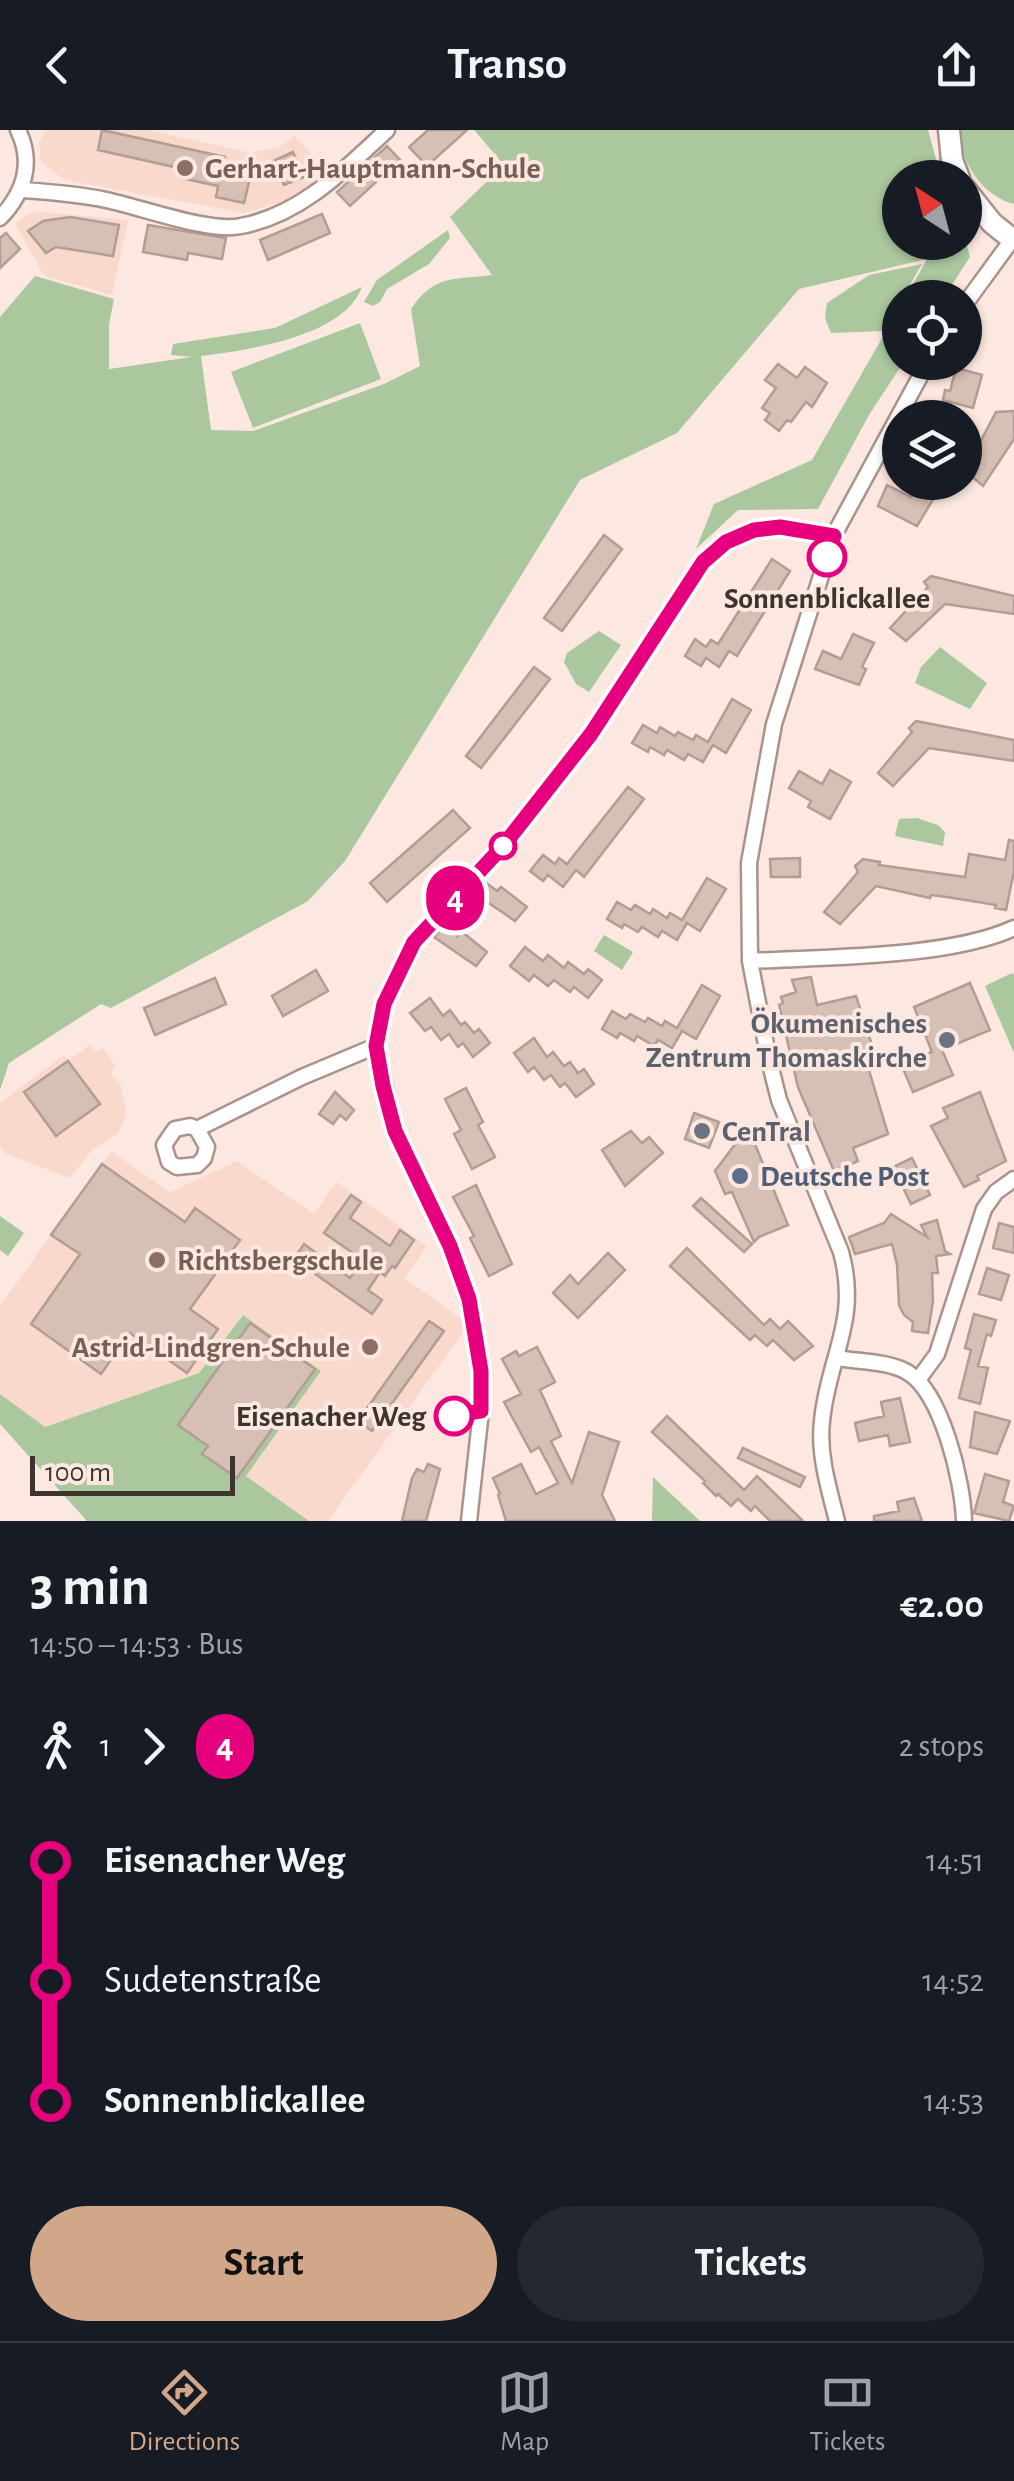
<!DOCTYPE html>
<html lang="en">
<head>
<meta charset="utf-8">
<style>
  body { margin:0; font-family:"Alegreya Sans",sans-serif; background:#242831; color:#f1f3f6; height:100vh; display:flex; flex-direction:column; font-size:38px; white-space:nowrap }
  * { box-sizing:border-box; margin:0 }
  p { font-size:32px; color:#9ea1a6 }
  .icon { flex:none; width:55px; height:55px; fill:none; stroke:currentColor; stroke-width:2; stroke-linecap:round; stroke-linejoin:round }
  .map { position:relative; height:1391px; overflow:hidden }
  .panel { display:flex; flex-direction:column; background:#171b24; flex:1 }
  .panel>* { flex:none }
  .badge { padding:0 20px; border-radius:32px; font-size:35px; line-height:65px }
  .needle { width:65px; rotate:324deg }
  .tools { position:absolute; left:882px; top:30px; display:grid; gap:20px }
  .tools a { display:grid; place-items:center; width:100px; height:100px; border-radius:50%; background:#171b24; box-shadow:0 2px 8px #0004; font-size:50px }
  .scale { position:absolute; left:30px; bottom:25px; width:205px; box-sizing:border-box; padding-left:10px; border:5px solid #3d3430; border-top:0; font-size:28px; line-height:35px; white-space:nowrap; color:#3d3430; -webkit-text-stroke:8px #fce8e0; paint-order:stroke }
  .map>.badge { position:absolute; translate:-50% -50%; box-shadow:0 0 0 5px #fff }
  .legs { display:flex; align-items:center; gap:15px; height:110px; padding:0 30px; font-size:32px }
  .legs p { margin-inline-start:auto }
  .headline { display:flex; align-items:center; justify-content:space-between; height:170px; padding:0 30px }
  h1 { font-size:55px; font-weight:700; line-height:75px }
  .primary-button { display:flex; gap:20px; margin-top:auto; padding:20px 30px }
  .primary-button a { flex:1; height:115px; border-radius:60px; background:#d1a689; color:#111; font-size:40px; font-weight:700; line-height:115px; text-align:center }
  .primary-button a+a { background:#242831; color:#f1f3f6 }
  ul { padding:0 30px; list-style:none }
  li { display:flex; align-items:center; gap:35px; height:120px; font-size:38px }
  li i { display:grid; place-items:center; width:15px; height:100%; margin:0 12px; background:currentColor }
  li i::after { content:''; width:25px; height:25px; margin:-12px; border:8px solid; border-radius:50%; background:#171b24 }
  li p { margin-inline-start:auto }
  li:first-child i { background:linear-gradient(#0000 50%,currentColor 0) }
  li:last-child i { background:linear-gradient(currentColor 50%,#0000 0) }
  header { display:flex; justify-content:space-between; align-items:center; height:130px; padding:0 30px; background:#171b24; font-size:45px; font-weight:700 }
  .tab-bar { display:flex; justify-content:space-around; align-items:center; height:140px; border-top:2px solid #363941; background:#171b24; font-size:28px; color:#9ea1a6 }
  .tab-bar a { display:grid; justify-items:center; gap:5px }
  .tab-bar .selected { color:#d1a689 }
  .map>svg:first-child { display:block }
  .built { fill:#f9d9cc }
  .green { fill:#aac79e }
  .building { fill:#d6bfb5; stroke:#b39c93; stroke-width:2.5 }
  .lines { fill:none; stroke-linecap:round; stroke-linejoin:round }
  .minor-casing { stroke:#a9938a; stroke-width:19 }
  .secondary-casing { stroke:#a9938a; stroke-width:25 }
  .minor { stroke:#fff; stroke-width:14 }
  .secondary { stroke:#fff; stroke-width:20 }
  .line-1-casing { stroke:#fff; stroke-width:22 }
  .line-1 { stroke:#e6007e; stroke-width:15 }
  .education-dot { fill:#8d6e63; stroke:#fce8e0; stroke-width:4 }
  .stop-1-dot { fill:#fff; stroke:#e6007e; stroke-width:5 }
  .worship-dot { fill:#6b7280; stroke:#fce8e0; stroke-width:4 }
  .service-dot { fill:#5c6f8a; stroke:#fce8e0; stroke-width:4 }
  .labels { text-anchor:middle; stroke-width:8; stroke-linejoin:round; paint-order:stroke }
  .education-label { font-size:30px; font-weight:bold; fill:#785e54; stroke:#fce8e0; text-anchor:start }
  .stop-label { font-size:30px; font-weight:bold; fill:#3d3430; stroke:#fce8e0 }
  .worship-label { font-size:30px; font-weight:bold; fill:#5b616d; stroke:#fce8e0; text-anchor:end }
  .service-label { font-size:30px; font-weight:bold; fill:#4e5e75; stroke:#fce8e0; text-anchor:start }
</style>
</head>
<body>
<header><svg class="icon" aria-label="back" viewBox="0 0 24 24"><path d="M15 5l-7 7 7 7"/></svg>Transo<svg class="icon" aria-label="share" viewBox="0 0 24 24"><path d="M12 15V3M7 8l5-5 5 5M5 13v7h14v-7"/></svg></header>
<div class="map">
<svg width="1014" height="1391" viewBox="0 0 1014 1391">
  <rect width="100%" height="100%" fill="#fce8e0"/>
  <!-- built -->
  <path class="built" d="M 46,0 L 149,0 L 251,23 L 279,17 L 295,6 L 327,43 L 292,69 L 244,83 L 65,50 L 41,33 L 39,12 Z
    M 34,81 L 128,90 L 112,165 L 44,146 L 15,93 Z
    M 90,915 L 96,922 L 103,918 L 116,937 L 110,942 L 120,954 L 126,976 L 124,991 L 117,1004 L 92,1020 L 70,1048 L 6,1024 L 0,1016 L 0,973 L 64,925 L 69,930 Z
    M 111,1021 L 170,1062 L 237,1031 L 314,1084 L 337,1052 L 427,1116 L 404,1148 L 469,1194 L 328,1391 L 309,1391 L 246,1346 L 321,1241 L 242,1185 L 199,1243 L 44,1297 L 0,1264 L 0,1176 Z"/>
  <!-- green -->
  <path class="green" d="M 474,0 L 928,0 L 941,47 L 900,48 L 900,112 L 965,112 L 965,109 L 970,127 L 944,167 L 906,167 L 927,129 L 799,159 L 677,303 L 580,350 L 345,731 L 308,771 L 111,878 L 101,874 L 9,933 L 0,960 L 0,187 L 35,146 L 114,169 L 109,194 L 109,239 L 192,227 L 171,225 L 173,214 L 275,198 L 362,157 C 344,207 247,220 201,226 L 211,300 L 253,301 L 384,254 L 420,236 L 411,179 C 434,144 455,150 492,145 L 450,87 L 502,37 L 499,29 Z
    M 958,0 L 1014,0 L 1014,74 C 983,67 960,31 958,0 Z
    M 448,100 L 450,108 L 429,134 L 387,159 L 380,172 L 373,176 L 364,172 L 377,150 Z
    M 922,134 L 883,201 L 831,203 L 825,188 L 827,173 L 869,145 Z
    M 900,177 L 900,232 L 903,233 L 869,285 L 818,379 L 738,380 L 696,419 L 714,374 L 812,330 Z
    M 360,193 L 381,249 L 253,298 L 231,242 Z
    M 599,501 L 621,515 L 589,562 L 576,554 L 564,532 L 567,523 Z
    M 940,517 L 987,553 L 970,579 L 915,553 L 921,537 Z
    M 917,688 L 938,695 L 945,702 L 943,716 L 895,706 L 899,689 Z
    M 604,805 L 633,822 L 622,840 L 594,821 Z
    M 1012,843 L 1014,845 L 1014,923 L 985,856 Z
    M 0,1086 L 24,1103 L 8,1126 L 0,1120 Z
    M 243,1185 L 321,1241 L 246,1346 L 309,1391 L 87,1391 L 0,1294 L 0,1264 L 45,1297 L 199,1243 Z
    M 653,1347 L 700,1391 L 652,1391 Z"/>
  <!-- building -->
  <path class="building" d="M 102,0 L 225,27 L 221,42 L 250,48 L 244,73 L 216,67 L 218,56 L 181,48 L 183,39 L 98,20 Z
    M 428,0 L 467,0 L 427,36 L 409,17 Z
    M 387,16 L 400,30 L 350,76 L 337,62 Z
    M 293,22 L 304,47 L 284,55 L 273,31 Z
    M 322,84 L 330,103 L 268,130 L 260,110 Z
    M 70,87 L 119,95 L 113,126 L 56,117 L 46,123 L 28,101 L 43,91 Z
    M 148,95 L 226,108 L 222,129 L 188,123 L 187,130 L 143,122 Z
    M 6,103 L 20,119 L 0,138 L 0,108 Z
    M 778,234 L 797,248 L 805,237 L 827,253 L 812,277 L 806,272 L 791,292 L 787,290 L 779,301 L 765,290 L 770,283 L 762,278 L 776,258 L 765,250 Z
    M 956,238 L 982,245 L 973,278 L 943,270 L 945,260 L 950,261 Z
    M 1014,281 L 1014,309 L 983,356 L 965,341 L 996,282 Z
    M 887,355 L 911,367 L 915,358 L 934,368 L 917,396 L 878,376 Z
    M 604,405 L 622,419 L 562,501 L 544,488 Z
    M 772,429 L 790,441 L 737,526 L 729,521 L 719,537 L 706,528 L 701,536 L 685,526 L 695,509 L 706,517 L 711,510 L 718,514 Z
    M 931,446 L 1014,466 L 1014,484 L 945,474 L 906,511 L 890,498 L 928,457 L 924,452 Z
    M 853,504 L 874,513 L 862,537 L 866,539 L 859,555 L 815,539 L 823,521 L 841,529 Z
    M 534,537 L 550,549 L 481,638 L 466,626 Z
    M 732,569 L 751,580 L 726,623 L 713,615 L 703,632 L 688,624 L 684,630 L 667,620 L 664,625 L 650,617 L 648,622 L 632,613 L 643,595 L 657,603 L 660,597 L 675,606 L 678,602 L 693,610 L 696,605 L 708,612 Z
    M 916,591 L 1014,610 L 1014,631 L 929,618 L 893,656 L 878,643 L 912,602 L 909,598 Z
    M 830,640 L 851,652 L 830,689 L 808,677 L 811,671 L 789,658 L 799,641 L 822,654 Z
    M 628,657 L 644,669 L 584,747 L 576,740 L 563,757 L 548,745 L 543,751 L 530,741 L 543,725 L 555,734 L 559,728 L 567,734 Z
    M 453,680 L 470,698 L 387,772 L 370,753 Z
    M 1009,710 L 1014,711 L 1014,741 L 1006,780 L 995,778 L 996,775 L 947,767 L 931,765 L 930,768 L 876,756 L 840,794 L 824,782 L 858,742 L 855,736 L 863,729 L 880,732 L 879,735 L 965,747 L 969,724 L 1005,730 Z
    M 800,728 L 800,747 L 771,747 L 770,729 Z
    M 707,748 L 726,759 L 700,801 L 687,793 L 677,810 L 662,801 L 658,807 L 642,797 L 638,802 L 624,794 L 622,798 L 607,789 L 617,772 L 631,780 L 635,775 L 650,784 L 653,779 L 667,788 L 670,783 L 682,790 Z
    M 485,752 L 497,761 L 501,757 L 527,777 L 515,791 L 474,763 Z
    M 444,796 L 457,806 L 461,801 L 487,822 L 476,836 L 434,807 Z
    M 525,817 L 543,831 L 548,825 L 564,838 L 568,832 L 584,844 L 588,839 L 602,850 L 588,868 L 574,857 L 570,862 L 554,850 L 548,856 L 534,845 L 529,851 L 510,836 Z
    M 316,840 L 328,861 L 283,886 L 272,866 Z
    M 811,847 L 817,875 L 856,866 L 873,918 L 866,930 L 888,1004 L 853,1018 L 858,1031 L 834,1041 L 798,957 L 779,875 L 783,873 L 781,867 L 796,862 L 792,850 Z
    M 215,848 L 226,874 L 155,905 L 144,878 Z
    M 970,853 L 990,900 L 942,920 L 953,945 L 913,962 L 901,934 L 932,922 L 914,877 Z
    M 702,855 L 720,866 L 696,909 L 682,901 L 672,918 L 658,910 L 654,916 L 637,906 L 634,911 L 620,903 L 617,908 L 602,899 L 612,881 L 626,889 L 630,884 L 645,892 L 648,888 L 662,896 L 665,891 L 677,898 Z
    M 430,868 L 443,886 L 450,880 L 461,895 L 465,892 L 474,903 L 479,899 L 490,913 L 473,927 L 463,913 L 458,917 L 449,904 L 441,910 L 431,897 L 425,901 L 410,883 Z
    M 534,908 L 547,927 L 553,922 L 564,936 L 570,932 L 578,943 L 584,939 L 594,954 L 576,967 L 565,953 L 560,957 L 551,945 L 544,950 L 534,937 L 528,942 L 514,923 Z
    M 68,931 L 100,974 L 56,1006 L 24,962 Z
    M 466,958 L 483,992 L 478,995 L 495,1027 L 472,1039 L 454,1004 L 461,1000 L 445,969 Z
    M 335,962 L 354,980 L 346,990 L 340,985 L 333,994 L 319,984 Z
    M 980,962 L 1006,1031 L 977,1046 L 979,1050 L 964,1057 L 931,996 L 948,988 L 943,978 Z
    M 694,983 L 719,992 L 709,1018 L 685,1009 Z
    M 748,997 L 788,1095 L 759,1107 L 754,1112 L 732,1062 L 725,1064 L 715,1041 Z
    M 631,1001 L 642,1013 L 649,1007 L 663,1023 L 625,1056 L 602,1020 Z
    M 912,1028 L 930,1065 L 911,1074 L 893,1037 Z
    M 102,1034 L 185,1092 L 195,1078 L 240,1110 L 190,1179 L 218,1199 L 187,1243 L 130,1203 L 101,1244 L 31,1194 L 80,1124 L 51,1105 Z
    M 476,1055 L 512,1134 L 489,1146 L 470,1108 L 474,1106 L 453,1067 Z
    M 351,1065 L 361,1072 L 350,1088 L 390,1116 L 400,1100 L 414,1110 L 395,1138 L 392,1136 L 385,1146 L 380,1142 L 368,1160 L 382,1170 L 372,1184 L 294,1129 L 304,1114 L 350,1148 L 363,1130 L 324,1103 Z
    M 701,1068 L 752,1114 L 744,1122 L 693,1076 Z
    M 891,1084 L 927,1107 L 921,1095 L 937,1090 L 945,1121 L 950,1124 L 936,1126 L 938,1143 L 932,1143 L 933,1171 L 928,1203 L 912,1201 L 913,1192 L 904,1185 L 899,1175 L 897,1135 L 892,1114 L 855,1124 L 849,1107 L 884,1093 Z
    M 999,1093 L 1014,1097 L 1014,1123 L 993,1118 Z
    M 687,1118 L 764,1195 L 770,1189 L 780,1199 L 788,1191 L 813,1216 L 794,1230 L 773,1210 L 767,1216 L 755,1205 L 750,1210 L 670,1136 Z
    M 608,1123 L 625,1140 L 578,1188 L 553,1163 L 570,1145 L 578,1154 Z
    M 987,1138 L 1009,1145 L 1001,1170 L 979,1164 Z
    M 974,1184 L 996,1190 L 991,1206 L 987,1204 L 978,1236 L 988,1238 L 980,1274 L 959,1268 L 971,1220 L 965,1218 Z
    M 429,1191 L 444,1201 L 372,1301 L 358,1291 Z
    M 250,1193 L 315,1239 L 237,1348 L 202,1324 L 208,1316 L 178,1295 Z
    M 537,1217 L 555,1252 L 540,1260 L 561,1306 L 551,1311 L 572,1353 L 589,1302 L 619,1312 L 602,1365 L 615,1391 L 506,1391 L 498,1365 L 500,1364 L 493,1348 L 521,1334 L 536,1364 L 558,1353 L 539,1317 L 531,1322 L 504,1272 L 521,1264 L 502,1229 L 516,1221 L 519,1226 Z
    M 900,1268 L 910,1312 L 890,1316 L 888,1305 L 859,1311 L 855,1293 L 884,1286 L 881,1272 Z
    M 975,1282 L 1010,1291 L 997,1324 L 970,1317 Z
    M 667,1286 L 744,1360 L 757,1346 L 803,1391 L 770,1391 L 755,1376 L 751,1381 L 738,1369 L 731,1376 L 718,1364 L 716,1366 L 703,1353 L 705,1351 L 652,1302 Z
    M 743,1318 L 805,1347 L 800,1357 L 738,1328 Z
    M 428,1334 L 440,1339 L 426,1391 L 402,1391 L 412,1348 L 417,1339 L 424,1342 Z
    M 985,1344 L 1009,1351 L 1003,1372 L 1014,1376 L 1009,1391 L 974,1383 Z
    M 914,1368 L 922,1391 L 874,1391 L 874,1386 L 899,1381 L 897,1372 Z"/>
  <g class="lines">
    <!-- minor casing -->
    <g class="minor-casing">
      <path id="minor" d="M 22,60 C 50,62 79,64 106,70 C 141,77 209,103 241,96 C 301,85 344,40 387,0
        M 0,88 C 24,63 34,33 18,0
        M 965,174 L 1014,107
        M 750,831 C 824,827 949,828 1014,798
        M 197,999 L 207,1017 L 204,1028 L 197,1035 L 177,1037 L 169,1032 L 164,1015 L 175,999 L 190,996 L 197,999 L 302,947 L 376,916
        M 838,1228 C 858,1232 888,1231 907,1242 C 942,1262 963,1352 964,1391
        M 918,1250 L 937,1224 L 984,1079 L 996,1062 L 1014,1049
        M 469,1391 L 481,1281 L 481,1241 L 472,1182 L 449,1116 L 395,1001 L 376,916 L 384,874 L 414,812 L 503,716 L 591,603 L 703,432 C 747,390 778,396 834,405
        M 837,1391 C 829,1359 818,1324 822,1291 C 828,1227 860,1191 841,1122 L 779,970 L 769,930 L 750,831 L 749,733 L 774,594 L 834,405 L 928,232"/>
    </g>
    <!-- secondary casing -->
    <g class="secondary-casing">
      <path id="secondary" d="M 949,0 L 952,30 L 959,48
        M 965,59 L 992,93 L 1012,109"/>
    </g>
    <!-- minor -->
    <use href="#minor" class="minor"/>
    <!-- secondary -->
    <use href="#secondary" class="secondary"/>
  </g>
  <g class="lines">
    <!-- line-1 casing -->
    <g class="line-1-casing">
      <path id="line-1" d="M 454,1286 L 481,1281 L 481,1241 L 469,1169 L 450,1116 L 395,1001 L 383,956 L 376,916 L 384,874 L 414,812 L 503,716 L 591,604 L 703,432 L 726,412 L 754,400 L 780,397 L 834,406 L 827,427"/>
    </g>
    <!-- line-1 -->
    <use href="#line-1" class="line-1"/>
  </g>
  <!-- markers -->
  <g class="education-dot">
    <circle cx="185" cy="38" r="10"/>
    <circle cx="157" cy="1130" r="10"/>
    <circle cx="370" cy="1217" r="10"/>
  </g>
  <g class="stop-1-dot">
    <circle cx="827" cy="427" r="18"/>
    <circle cx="503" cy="716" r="12"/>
    <circle cx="454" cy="1286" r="18"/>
  </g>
  <g class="worship-dot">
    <circle cx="947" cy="910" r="10"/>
    <circle cx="702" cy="1001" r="10"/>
  </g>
  <circle class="service-dot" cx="740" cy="1046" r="10"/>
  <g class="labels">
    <!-- education labels -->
    <g class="education-label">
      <text x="205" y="48">Gerhart-Hauptmann-Schule</text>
      <text x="177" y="1140">Richtsbergschule</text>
      <text x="350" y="1227" text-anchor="end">Astrid-Lindgren-Schule</text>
    </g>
    <!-- stop labels -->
    <g class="stop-label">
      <text x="827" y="478">Sonnenblickallee</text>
      <text x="426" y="1296" text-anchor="end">Eisenacher Weg</text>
    </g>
    <!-- worship labels -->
    <g class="worship-label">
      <text x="927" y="903">Ökumenisches<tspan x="927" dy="34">Zentrum Thomaskirche</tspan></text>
      <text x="722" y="1011" text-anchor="start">CenTral</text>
    </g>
    <!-- service labels -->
    <g class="service-label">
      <text x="760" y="1056">Deutsche Post</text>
    </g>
  </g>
</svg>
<div class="tools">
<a><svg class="needle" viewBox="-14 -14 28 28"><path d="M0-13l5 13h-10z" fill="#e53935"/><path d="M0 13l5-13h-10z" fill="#9ea1a6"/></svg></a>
<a><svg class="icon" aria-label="locate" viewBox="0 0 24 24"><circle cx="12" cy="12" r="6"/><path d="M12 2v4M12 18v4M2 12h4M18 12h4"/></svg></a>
<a><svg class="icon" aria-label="layers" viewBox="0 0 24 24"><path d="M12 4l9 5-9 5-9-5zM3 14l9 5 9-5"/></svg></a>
</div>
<div class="scale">100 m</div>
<b class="badge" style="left:455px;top:768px;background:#e6007e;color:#fff">4</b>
</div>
<section class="panel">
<div class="headline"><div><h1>3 min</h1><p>14:50 – 14:53 · Bus</p></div><b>€2.00</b></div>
<div class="legs"><svg class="icon" aria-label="walk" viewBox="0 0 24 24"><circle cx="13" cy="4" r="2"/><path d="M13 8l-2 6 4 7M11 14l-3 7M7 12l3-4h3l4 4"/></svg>1<svg class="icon" aria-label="forward" viewBox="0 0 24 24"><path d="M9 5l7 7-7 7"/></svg><b class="badge" style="background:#e6007e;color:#fff">4</b><p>2 stops</p></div>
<ul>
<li><i style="color:#e6007e"></i><b>Eisenacher Weg</b><p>14:51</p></li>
<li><i style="color:#e6007e"></i><span>Sudetenstraße</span><p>14:52</p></li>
<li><i style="color:#e6007e"></i><b>Sonnenblickallee</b><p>14:53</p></li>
</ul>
<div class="primary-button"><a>Start</a><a>Tickets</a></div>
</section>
<nav class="tab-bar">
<a class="selected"><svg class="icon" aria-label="directions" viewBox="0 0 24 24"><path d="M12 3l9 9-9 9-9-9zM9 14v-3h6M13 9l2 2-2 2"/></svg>Directions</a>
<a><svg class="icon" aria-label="map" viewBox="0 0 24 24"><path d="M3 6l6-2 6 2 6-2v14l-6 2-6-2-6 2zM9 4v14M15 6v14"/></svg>Map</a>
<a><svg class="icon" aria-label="tickets" viewBox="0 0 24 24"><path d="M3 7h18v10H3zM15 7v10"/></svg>Tickets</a>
</nav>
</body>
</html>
